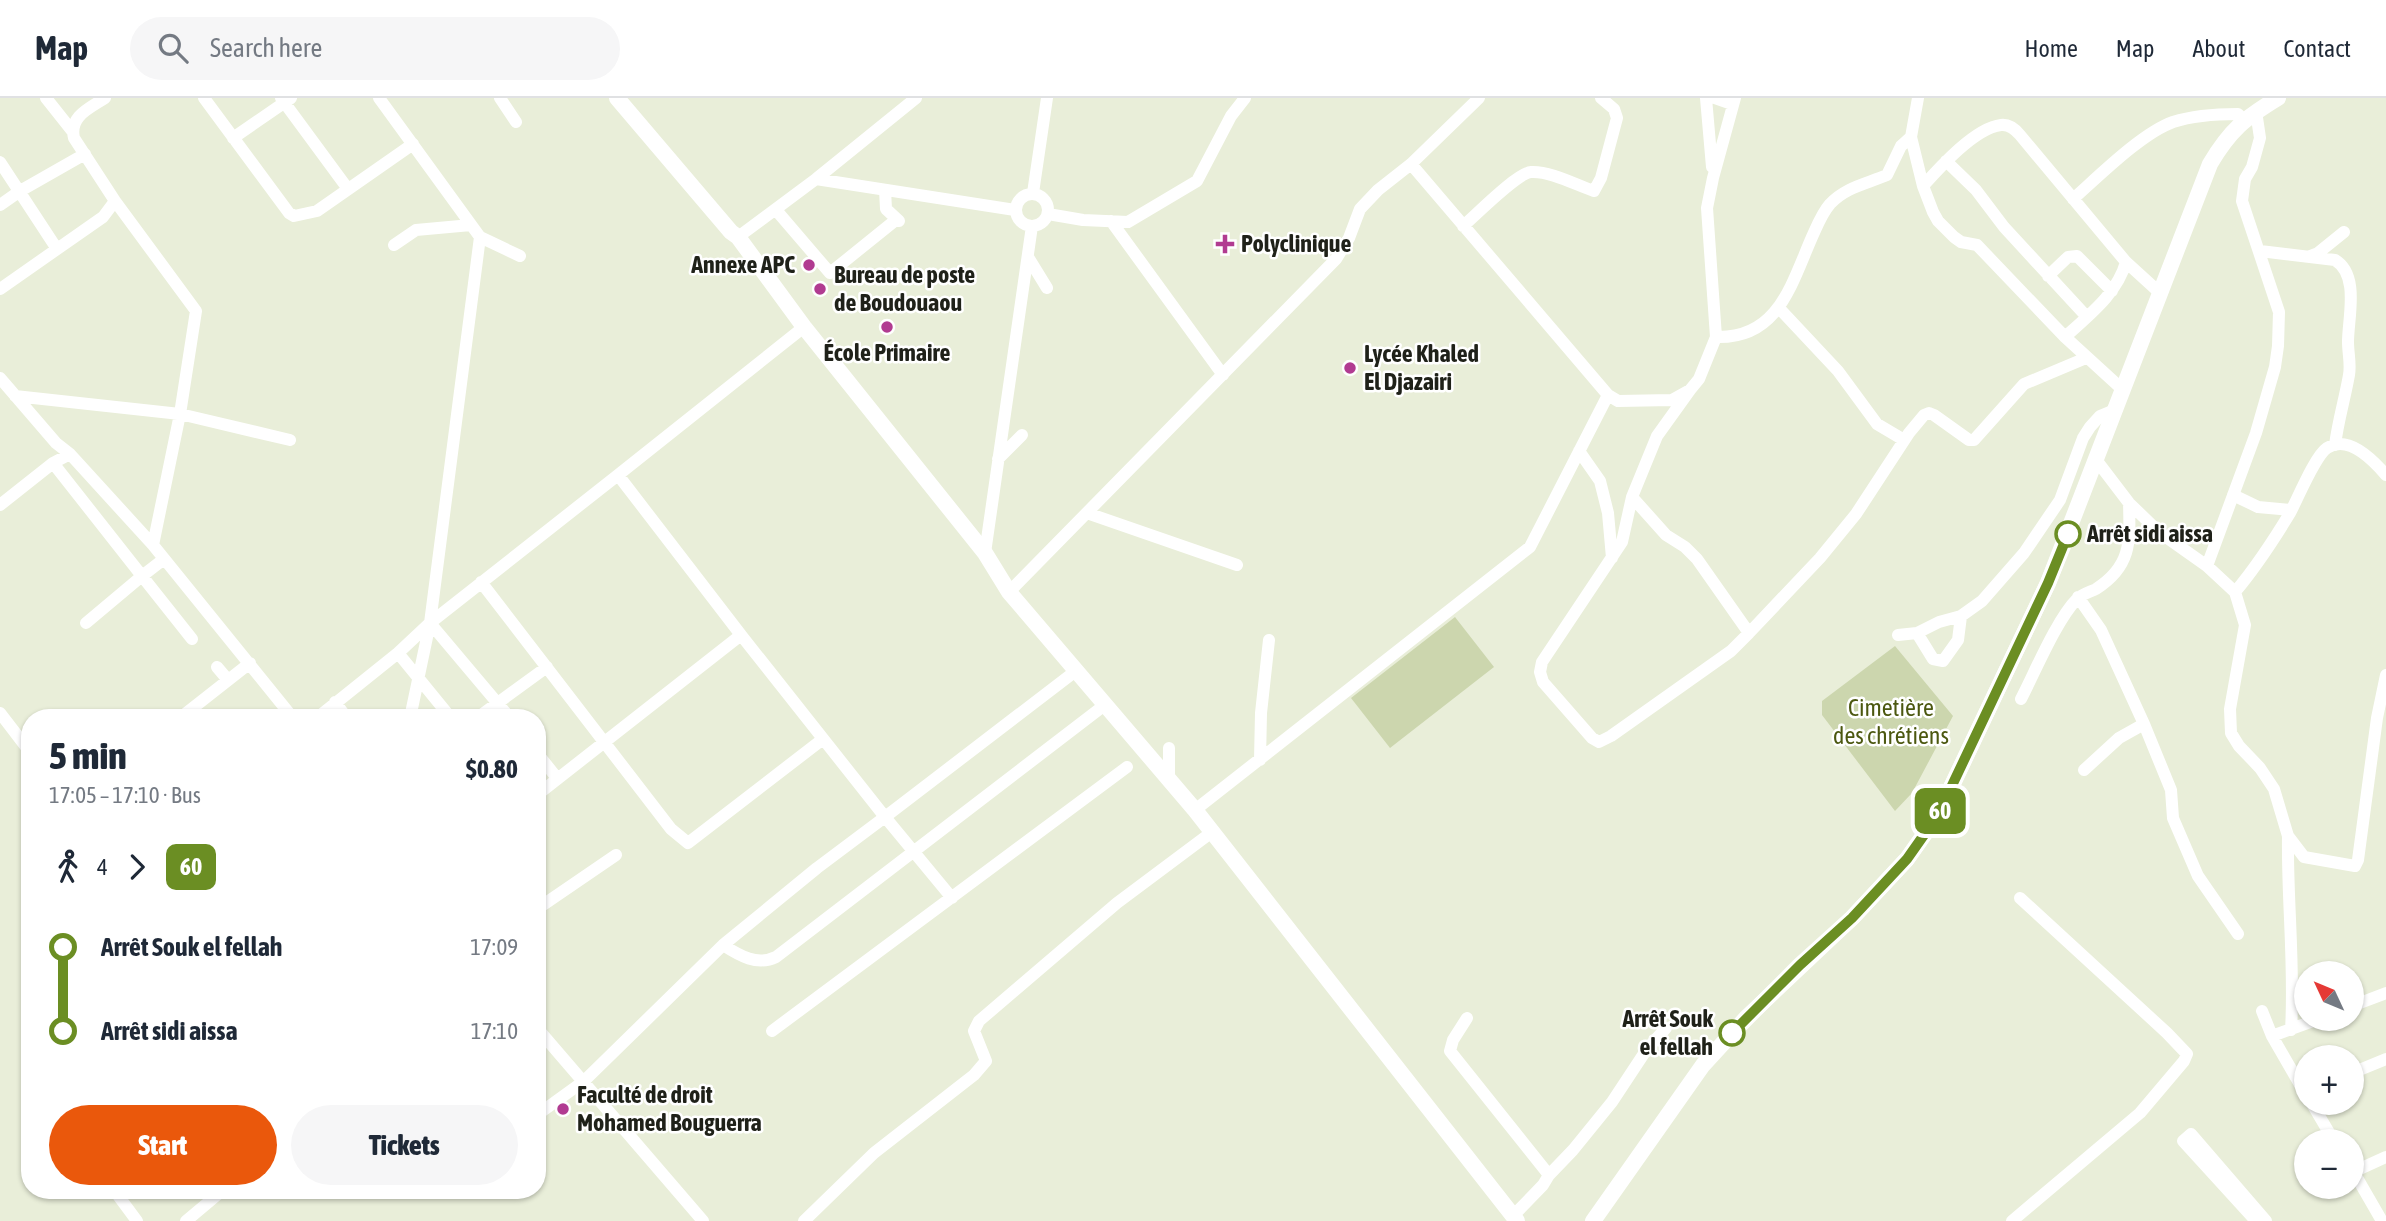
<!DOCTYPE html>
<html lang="en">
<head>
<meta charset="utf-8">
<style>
  body { margin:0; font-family:"Asap Condensed",sans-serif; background:#f6f6f7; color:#1f2937; height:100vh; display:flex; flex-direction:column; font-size:26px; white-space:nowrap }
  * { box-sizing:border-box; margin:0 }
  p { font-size:23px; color:#747a83 }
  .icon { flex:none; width:38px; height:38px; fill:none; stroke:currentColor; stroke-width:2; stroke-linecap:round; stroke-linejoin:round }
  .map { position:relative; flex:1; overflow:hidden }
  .details { position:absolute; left:21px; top:611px; width:525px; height:490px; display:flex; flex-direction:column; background:#fff; border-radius:28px; box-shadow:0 2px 5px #0004 }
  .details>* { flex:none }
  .badge { padding:0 14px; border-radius:10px; font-size:24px; line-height:46px }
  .needle { width:46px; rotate:314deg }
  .fabs { position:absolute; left:2294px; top:863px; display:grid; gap:14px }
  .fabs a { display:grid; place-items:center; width:70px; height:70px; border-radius:50%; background:#fff; box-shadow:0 2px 5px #0004; font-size:35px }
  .map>.badge { position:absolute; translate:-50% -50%; box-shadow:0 0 0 4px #fff }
  .legs { display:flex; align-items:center; gap:10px; height:77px; padding:0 28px; font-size:23px }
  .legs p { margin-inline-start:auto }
  .overview { display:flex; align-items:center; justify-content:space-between; height:119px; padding:0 28px }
  h1 { font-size:38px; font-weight:800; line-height:52px }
  .cta { display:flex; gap:14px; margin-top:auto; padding:14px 28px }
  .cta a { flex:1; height:80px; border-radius:42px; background:#ea580c; color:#fff; font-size:28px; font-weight:800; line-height:80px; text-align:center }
  .cta a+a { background:#f6f6f7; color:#1f2937 }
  ul { padding:0 28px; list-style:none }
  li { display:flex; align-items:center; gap:24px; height:84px; font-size:26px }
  li i { display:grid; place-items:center; width:10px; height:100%; margin:0 9px; background:currentColor }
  li i::after { content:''; width:18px; height:18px; margin:-9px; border:5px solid; border-radius:50%; background:#fff }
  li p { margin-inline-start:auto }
  li:first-child i { background:linear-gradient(#0000 50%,currentColor 0) }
  li:last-child i { background:linear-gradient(currentColor 50%,#0000 0) }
  header { display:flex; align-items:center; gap:42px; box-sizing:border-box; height:98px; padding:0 35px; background:#fff; border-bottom:2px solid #e0e1e3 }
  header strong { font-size:33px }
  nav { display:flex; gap:38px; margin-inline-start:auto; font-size:24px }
  .search { width:490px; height:63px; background:#f6f6f7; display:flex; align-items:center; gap:18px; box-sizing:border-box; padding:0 24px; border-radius:38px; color:#747a83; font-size:26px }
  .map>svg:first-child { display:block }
  .green { fill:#ccd6ae }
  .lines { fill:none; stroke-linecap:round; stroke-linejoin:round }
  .minor { stroke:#fff; stroke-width:12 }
  .secondary { stroke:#fff; stroke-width:16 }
  .line-1-casing { stroke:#fff; stroke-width:16 }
  .line-1 { stroke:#6b8e23; stroke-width:10 }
  .poi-dot { fill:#b13b91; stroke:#fff; stroke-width:2.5 }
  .stop-1-dot { fill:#fff; stroke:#6b8e23; stroke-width:3.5 }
  .labels { text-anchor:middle; stroke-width:5; stroke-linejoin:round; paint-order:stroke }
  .poi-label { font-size:24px; font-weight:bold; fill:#1f2119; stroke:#fff; text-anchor:start }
  .stop-label { font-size:24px; font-weight:bold; fill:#1f2119; stroke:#fff; text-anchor:start }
  .park-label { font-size:24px; fill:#4c5810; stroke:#fff }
</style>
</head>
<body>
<header>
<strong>Map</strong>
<div class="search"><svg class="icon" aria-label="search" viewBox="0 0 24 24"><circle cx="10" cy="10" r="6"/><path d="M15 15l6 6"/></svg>Search here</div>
<nav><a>Home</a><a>Map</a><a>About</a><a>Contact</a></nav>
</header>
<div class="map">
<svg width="2386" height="1123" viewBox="0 0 2386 1123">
  <rect width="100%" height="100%" fill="#e9eed9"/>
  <!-- green -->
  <path class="green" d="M 1455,519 L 1494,569 L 1390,650 L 1351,600 Z
    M 1895,548 L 1953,618 L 1912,695 L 1895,713 L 1822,617 L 1822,603 Z"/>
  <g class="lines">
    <!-- minor -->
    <path class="minor" d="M 46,0 L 73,34
      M 204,0 L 289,115 L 294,118 L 317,113 L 413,46
      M 281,0 L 348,91
      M 379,0 L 480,139 L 520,158
      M 500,0 L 516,24
      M 1706,0 L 1712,69
      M 1715,0 L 1732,6
      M 1918,0 L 1911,39 L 1923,88 L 1933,114 L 1938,123 L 1954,139 L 1961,144 L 1977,147 L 2065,239 L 2123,292
      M 233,40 L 291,0
      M 1946,63 L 1976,92 L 2004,129 L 2087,219
      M 0,64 L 57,151
      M 1411,66 L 1608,297 L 1618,303 L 1672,302 L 1690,292 L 1699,281 L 1716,239 L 1707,110 L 1713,80 L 1735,0
      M 816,81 L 1015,112
      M 1923,88 C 1940,69 1975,30 2001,27 C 2009,26 2015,31 2020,37 L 2126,164 L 2160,195
      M 885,92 L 886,111 L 899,123
      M 1033,95 L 1047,0
      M1016 112a16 16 0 1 1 32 0a16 16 0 1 1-32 0Z
      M 2073,101 C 2099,78 2142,35 2173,24 C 2195,17 2216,16 2238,16 L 2244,22
      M 0,107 L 20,93 L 85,56
      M 776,112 L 830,175 L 897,121
      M 1048,116 L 1083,122 L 1128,124 L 1197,83 L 1231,18 L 1245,0
      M 1111,123 L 1223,277
      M 1463,128 C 1476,117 1517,75 1531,74 C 1551,73 1576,87 1594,93 L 1601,80 L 1617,20 L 1614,11 L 1601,0
      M 738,139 L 816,81 L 916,0
      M 394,147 L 416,132 L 471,127
      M 2260,153 L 2335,162 C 2360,177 2348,220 2348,244 C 2348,255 2351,266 2349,277 C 2345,300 2338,323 2335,347
      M 2310,158 L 2318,155 L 2344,134
      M 1028,159 L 1047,190
      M 2048,178 L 2068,159 L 2077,158 L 2112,193
      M 0,191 L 103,119 L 115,103
      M 1779,210 L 1838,273 L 1877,326 L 1904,342
      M 1716,239 C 1778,241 1791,187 1812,139 C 1817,128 1822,115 1830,106 C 1846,89 1866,86 1887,77 L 1901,48 L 1911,39
      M 2065,239 C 2089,217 2117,196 2126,164
      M 0,280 L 56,345 L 70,356 L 153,447 L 293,620
      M 1690,292 L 1657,338 L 1632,399 L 1622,444 L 1542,564 L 1540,574 L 1543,584 L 1592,640 L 1599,644 L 1611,638 L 1731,553 L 1749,535 L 1820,460 L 1856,416 L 1909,335 L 1924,317 L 1929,315 L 1934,317 L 1969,342 L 1974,342 L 2024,286 L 2086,260
      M 15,298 L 180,316 L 196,213 L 115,103 L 74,40 C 69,18 90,10 105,0
      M 1579,353 L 1600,383 L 1608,415 L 1612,460
      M 998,361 L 1022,337
      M 2097,363 L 2129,405 L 2159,434 L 2207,468 L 2235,494 C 2256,469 2273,443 2290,415 C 2298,400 2315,358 2327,350 C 2348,336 2374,363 2386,377
      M 53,365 L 142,478 L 86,525
      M 2233,397 L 2258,409 L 2291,412
      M 1632,399 L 1666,437 L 1685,449 L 1697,461 L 1749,535
      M 0,407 L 53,365 L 70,356
      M 1087,415 L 1237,467
      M 153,447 L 180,316 L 290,342
      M 985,455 L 1032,128
      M 164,461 L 142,478 L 192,541
      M 2207,468 L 2256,335 L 2275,269 L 2278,248 L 2279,214 L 2242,103 L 2245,81 L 2252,69 L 2260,40 L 2256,13
      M 481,484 L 671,731 L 688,745 L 823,641
      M 1009,494 L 1336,161 L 1349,140 L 1360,111 L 1378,92 L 1411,66 L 1479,0
      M 2235,494 L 2245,527 L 2230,611 L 2231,635 L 2239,648 L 2260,670 L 2274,691 L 2288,738 L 2304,759 L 2355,768 L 2358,762 L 2377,620 L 2386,577
      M 2078,499 L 2101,532 L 2144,626 L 2171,692 L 2173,720 L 2198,778 L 2238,836
      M 430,525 L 510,620
      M 1917,535 L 1933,561 L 1943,563 L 1958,542 L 1961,518
      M 741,537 L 618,377 L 804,229
      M 1898,537 L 1917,535 L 1939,524 L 1961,518 L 1982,503 L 2024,455 L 2060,402 L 2083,340 L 2090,329 L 2100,318 L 2117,311
      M 398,555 L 451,620
      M 217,569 L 228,582
      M 2021,601 C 2035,574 2057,521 2077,501 C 2082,496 2090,494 2096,491 C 2132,468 2130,443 2129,405
      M 335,604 L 347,620
      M 0,615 L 30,654
      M 180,620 L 250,565
      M 317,620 L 398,555 L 430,525 L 618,377
      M 410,620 L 430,525 L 480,139
      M 477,620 L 547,569
      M 537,655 L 557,680
      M 1260,662 L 1261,615 L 1269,542
      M 2084,672 L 2119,640 L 2144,626
      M 1169,681 L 1169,650
      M 537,697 L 741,537 L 885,719 L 1077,572
      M 1195,712 L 1530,449 L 1608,297
      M 2288,738 C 2287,803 2295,868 2291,932
      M 537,811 L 616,757
      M 723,847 C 740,858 757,868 776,859 L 1106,606
      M 2352,908 L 2386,895
      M 2262,913 L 2272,938 L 2306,997
      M 1467,920 L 1453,942 L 1450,953 L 1549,1077
      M 537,930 L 703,1123
      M 772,933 L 1127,669
      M 2272,938 L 2321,920
      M 2352,975 L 2386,961
      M 2311,1004 L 2334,1043
      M 537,1017 L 584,983 L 723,847 L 817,770 L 885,719 L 952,800
      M 2352,1071 L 2382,1123
      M 2353,1074 L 2386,1059
      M 114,1092 L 137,1123
      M 1513,1118 L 1543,1087 L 1549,1077 L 1573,1052 L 1612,1004 L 1647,951 L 1666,930
      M 186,1123 L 223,1092
      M 804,1123 L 874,1055 L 974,977 L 986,963 L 974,933 L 979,923 L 1117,805 L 1212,734
      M 2012,1123 L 2140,1015 L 2184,963 L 2187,956 L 2167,935 L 2020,800
      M 2256,1123 L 2183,1043 L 2191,1036 L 2266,1123"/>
    <!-- secondary -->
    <path class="secondary" d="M 617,0 L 731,134 L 738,139 L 804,229 L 985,455 L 1009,494 L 1195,712 L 1517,1123
      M 1593,1123 L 1703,967 L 1747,919 L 1852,820 L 1907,761 L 1938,717 L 2048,485 L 2210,66 C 2230,32 2245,20 2278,0"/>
  </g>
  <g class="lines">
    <!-- line-1 casing -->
    <g class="line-1-casing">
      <path id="line-1" d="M 1732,935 L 1800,867 L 1852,820 L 1907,761 L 1938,717 L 2048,485 L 2068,436"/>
    </g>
    <!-- line-1 -->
    <use href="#line-1" class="line-1"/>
  </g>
  <!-- markers -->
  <g class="poi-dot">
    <path d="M1221.5 135.5h7v7h7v7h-7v7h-7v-7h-7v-7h7z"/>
    <circle cx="809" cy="167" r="7"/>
    <circle cx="820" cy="191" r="7"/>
    <circle cx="887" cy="229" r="7"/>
    <circle cx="1350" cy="270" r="7"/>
    <circle cx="563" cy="1011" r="7"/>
  </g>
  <g class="stop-1-dot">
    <circle cx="2068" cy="436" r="12"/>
    <circle cx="1732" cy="935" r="12"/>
  </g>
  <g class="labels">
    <!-- poi labels -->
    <g class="poi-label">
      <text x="1241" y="154">Polyclinique</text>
      <text x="795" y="175" text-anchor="end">Annexe APC</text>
      <text x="834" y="185">Bureau de poste<tspan x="834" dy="28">de Boudouaou</tspan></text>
      <text x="887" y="263" text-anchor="middle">École Primaire</text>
      <text x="1364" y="264">Lycée Khaled<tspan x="1364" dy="28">El Djazairi</tspan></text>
      <text x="577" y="1005">Faculté de droit<tspan x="577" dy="28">Mohamed Bouguerra</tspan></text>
    </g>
    <!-- stop labels -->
    <g class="stop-label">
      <text x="2087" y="444">Arrêt sidi aissa</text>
      <text x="1713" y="929" text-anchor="end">Arrêt Souk<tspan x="1713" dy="28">el fellah</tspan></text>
    </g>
    <!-- park labels -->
    <g class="park-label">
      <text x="1891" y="618">Cimetière<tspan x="1891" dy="28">des chrétiens</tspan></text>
    </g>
  </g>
</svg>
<div class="fabs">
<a><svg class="needle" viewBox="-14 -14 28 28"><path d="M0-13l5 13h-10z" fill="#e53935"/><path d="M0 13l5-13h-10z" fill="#747a83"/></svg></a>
<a>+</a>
<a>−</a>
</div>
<b class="badge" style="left:1940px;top:713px;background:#6b8e23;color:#fff">60</b>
<section class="details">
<div class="overview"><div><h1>5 min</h1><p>17:05 – 17:10 · Bus</p></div><b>$0.80</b></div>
<div class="legs"><svg class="icon" aria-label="walk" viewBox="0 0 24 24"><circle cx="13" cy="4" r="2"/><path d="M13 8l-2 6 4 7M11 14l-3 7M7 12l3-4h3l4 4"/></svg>4<svg class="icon" aria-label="forward" viewBox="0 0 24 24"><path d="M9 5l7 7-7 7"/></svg><b class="badge" style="background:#6b8e23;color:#fff">60</b></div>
<ul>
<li><i style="color:#6b8e23"></i><b>Arrêt Souk el fellah</b><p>17:09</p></li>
<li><i style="color:#6b8e23"></i><b>Arrêt sidi aissa</b><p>17:10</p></li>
</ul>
<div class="cta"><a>Start</a><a>Tickets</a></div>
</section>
</div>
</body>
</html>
